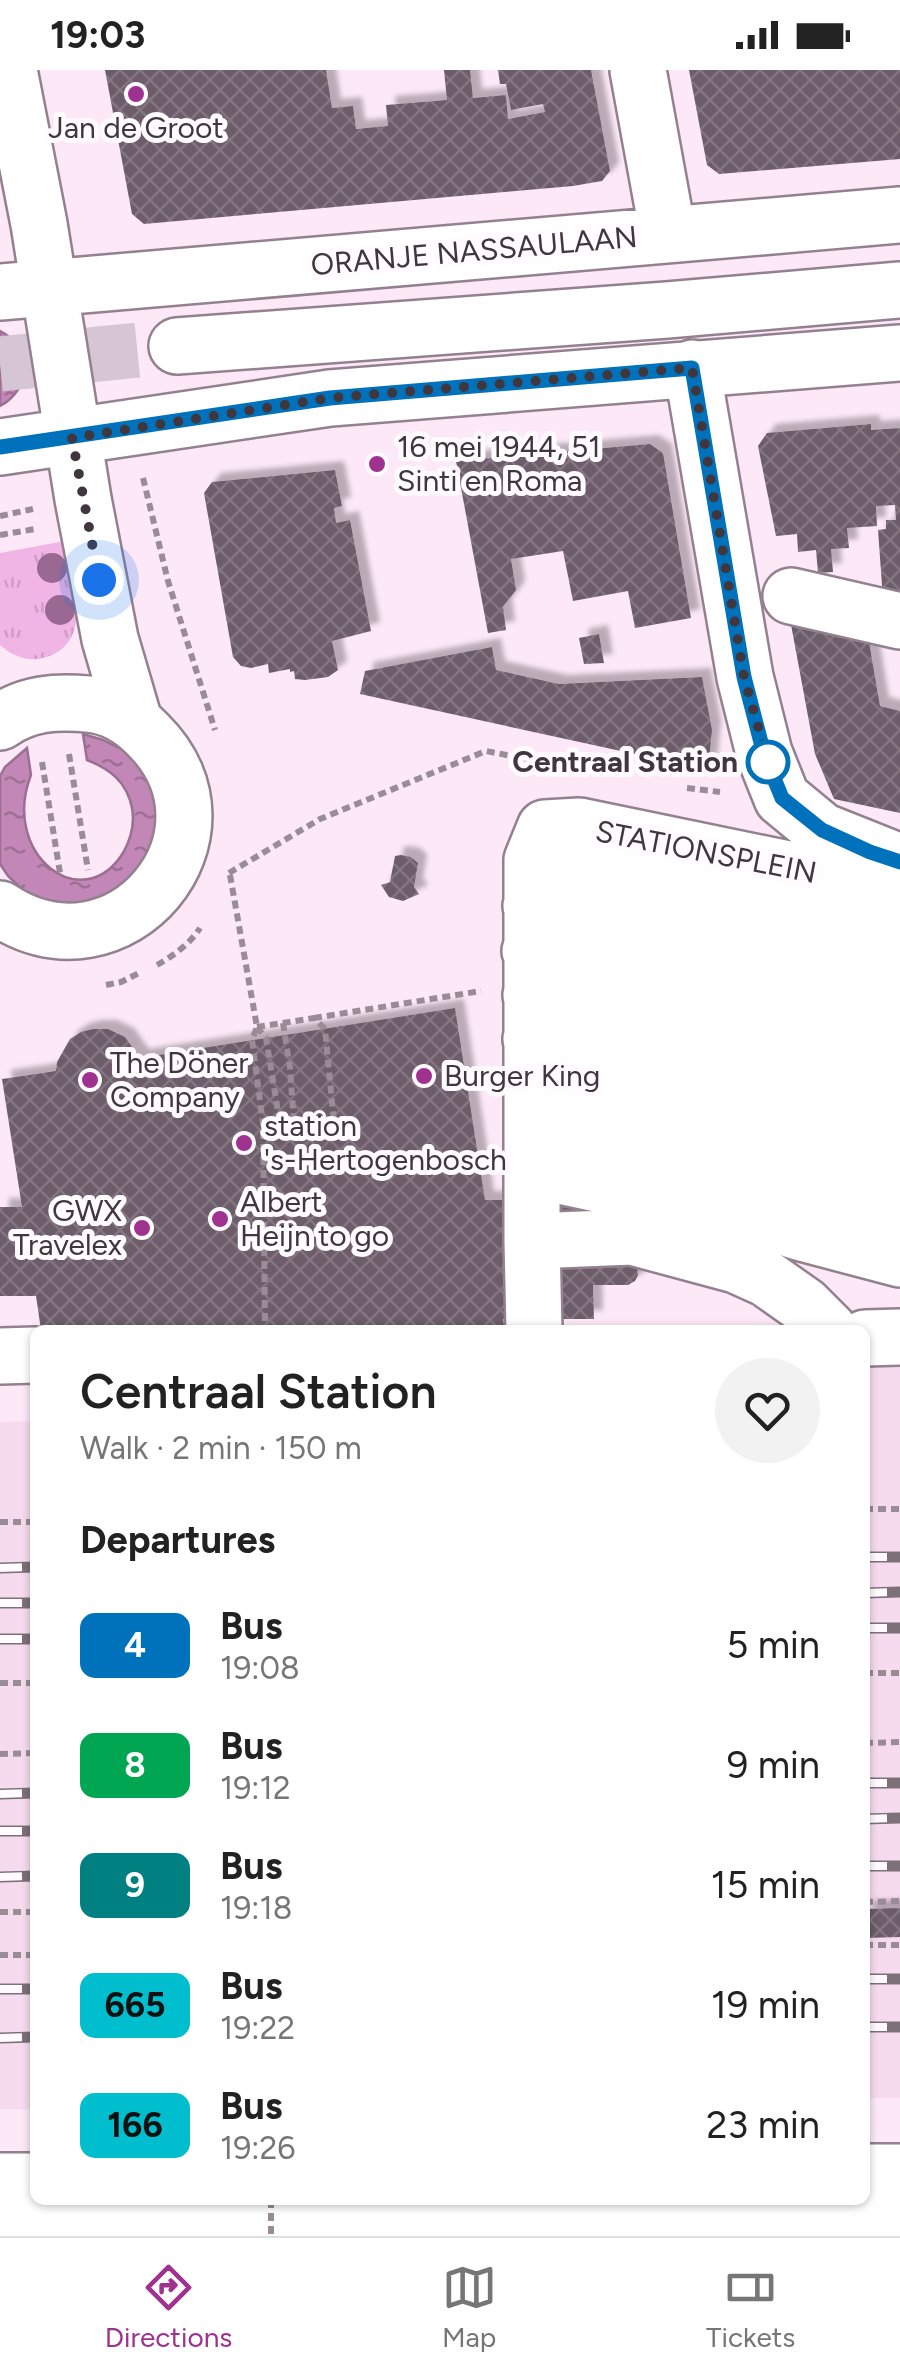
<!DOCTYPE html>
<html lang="en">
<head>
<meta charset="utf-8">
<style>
  body { margin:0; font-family:Figtree,sans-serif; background:#f2f2f2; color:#222; height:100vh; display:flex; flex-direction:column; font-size:38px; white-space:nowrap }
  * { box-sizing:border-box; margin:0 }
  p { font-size:32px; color:#767676 }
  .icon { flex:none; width:55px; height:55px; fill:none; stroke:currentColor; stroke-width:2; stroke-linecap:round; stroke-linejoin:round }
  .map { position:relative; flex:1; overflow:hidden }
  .side { position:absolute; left:30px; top:1255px; width:840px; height:880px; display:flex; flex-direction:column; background:#fff; border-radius:15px; box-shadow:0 2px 8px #0004 }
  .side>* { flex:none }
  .badge { padding:0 20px; border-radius:15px; font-size:35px; line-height:65px }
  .you { position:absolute; width:50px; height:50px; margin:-25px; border:8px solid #fff; border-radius:50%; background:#1a73e8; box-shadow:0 0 0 15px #1a73e833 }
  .map>.badge { position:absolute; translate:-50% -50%; box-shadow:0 0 0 5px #fff }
  h2 { padding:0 50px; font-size:38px; line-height:90px }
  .round { display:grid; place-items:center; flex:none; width:105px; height:105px; border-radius:52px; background:#f2f2f2 }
  .summary { display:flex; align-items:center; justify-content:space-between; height:170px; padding:0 50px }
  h1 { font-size:48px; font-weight:600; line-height:75px }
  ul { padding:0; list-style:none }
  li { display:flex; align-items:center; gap:30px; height:120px; padding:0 50px }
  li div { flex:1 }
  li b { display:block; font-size:38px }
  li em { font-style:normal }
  li .badge { min-width:110px; font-weight:700; text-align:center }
  .status { display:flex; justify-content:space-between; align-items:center; height:70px; padding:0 50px; background:#fff; direction:ltr }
  .status svg { height:28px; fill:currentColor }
  .menu { display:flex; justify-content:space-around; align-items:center; height:140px; border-top:2px solid #e0e0e0; background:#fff; font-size:28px; color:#767676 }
  .menu a { display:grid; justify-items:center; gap:5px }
  .menu .active { color:#9f318f }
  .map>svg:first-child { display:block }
  .built { fill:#f6dbef }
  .grass { fill:url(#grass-tufts) }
  .water { fill:url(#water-ripples); stroke:#9b6f92; stroke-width:2.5 }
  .building { fill:url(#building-cross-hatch); filter:url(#shadow) }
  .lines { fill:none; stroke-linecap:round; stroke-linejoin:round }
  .minor-tunnel { stroke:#d6c5d2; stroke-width:55; stroke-dasharray:55 28; stroke-linecap:butt }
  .minor-casing { stroke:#93818f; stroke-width:60 }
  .major-casing { stroke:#93818f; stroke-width:60 }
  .path { stroke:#998c96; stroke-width:6; stroke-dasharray:8 5; stroke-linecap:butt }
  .minor { stroke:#fff; stroke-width:55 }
  .major { stroke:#fff; stroke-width:55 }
  .rail-casing { stroke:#7c7079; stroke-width:11 }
  .rail { stroke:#fffbfe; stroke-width:8; stroke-dasharray:22; stroke-linecap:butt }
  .path-bridge { stroke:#998c96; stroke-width:6; stroke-dasharray:8 5; stroke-linecap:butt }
  .tree { fill:#9a6993 }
  .line-casing { stroke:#fff; stroke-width:22 }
  .line { stroke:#0072bc; stroke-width:15 }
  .walk { stroke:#3f373d; stroke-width:10; stroke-dasharray:0 18 }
  .poi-dot { fill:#9f318f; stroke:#fffbfe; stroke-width:4 }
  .stop-dot { fill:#fff; stroke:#0072bc; stroke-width:5 }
  .labels { text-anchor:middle; stroke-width:10; stroke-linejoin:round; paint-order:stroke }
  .poi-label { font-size:30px; fill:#3f373d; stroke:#fffbfe; text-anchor:start }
  .street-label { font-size:30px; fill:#3f373d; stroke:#fffbfe }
  .stop-label { font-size:30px; font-weight:bold; fill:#3f373d; stroke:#fffbfe; text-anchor:end }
</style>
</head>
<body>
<div class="status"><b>19:03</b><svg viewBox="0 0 49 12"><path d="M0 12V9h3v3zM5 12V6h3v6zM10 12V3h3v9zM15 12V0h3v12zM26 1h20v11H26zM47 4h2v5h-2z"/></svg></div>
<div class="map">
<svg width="900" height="2166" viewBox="0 0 900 2166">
  <defs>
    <pattern id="grass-tufts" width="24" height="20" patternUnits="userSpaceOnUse" patternTransform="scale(2.5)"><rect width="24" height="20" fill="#f1b5e5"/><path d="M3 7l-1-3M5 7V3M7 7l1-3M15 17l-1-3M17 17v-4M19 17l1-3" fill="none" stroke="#d09cc5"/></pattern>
    <pattern id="water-ripples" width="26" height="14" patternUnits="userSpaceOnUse" patternTransform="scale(2.5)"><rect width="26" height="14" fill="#c287b6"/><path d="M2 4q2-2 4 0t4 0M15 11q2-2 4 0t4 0" fill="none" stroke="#9f6f95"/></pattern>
    <pattern id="building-cross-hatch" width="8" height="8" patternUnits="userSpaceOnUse" patternTransform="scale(2.5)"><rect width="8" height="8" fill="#6d5c69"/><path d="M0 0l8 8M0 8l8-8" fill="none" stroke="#837680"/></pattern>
    <filter id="shadow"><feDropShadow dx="9" dy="-9" stdDeviation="2.5" flood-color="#0004"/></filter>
  </defs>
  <rect width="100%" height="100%" fill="#fce8f7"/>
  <!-- built -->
  <path class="built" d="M 900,1290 L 900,2028 L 865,2028 L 865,1291 Z
    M 35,1351 L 35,2039 L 0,2039 L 0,1352 Z"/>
  <!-- grass -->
  <path class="grass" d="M 65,471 C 72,508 97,575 43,588 C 27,592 12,586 0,575 L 0,483 Z"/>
  <!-- water -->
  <path class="water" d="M 0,261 C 33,277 32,319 0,336 Z
    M 83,664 L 103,670 L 123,680 L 138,694 L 150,712 L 157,732 L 156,775 L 134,811 L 93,834 L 47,832 L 25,822 L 8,806 L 0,794 L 0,706 L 5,697 L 27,678 L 31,705 C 0,784 82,848 123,783 C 131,769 135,754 132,738 C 127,712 110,699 87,690 Z"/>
  <!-- building -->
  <path class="building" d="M 105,0 L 326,0 L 332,38 L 353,36 L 356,59 L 388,56 L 386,35 L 447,30 L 444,0 L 470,0 L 473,28 L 506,25 L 508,49 L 545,42 L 543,34 L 511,40 L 506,14 L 500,14 L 498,0 L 591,0 L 610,101 L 602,111 L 573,116 L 144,154 L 132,144 Z
    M 689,0 L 900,0 L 900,89 L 719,104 L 707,95 Z
    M 871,354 L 871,360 L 900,358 L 900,533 L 883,529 L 878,460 L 886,459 L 886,450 L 896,450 L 895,435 L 876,436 L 877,456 L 847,458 L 849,478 L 831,479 L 833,502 L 818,503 L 816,480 L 798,482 L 797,464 L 776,466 L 758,376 L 767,363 Z
    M 650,374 L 663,383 L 691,548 L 635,558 L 628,521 L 573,531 L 563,481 L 511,489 L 516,520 L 503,537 L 506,560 L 488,563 L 456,391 Z
    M 335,400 L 342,436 L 334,438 L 336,453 L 350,450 L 371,561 L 332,571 L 338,600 L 328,607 L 305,610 L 295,609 L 294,601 L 290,602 L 290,599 L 269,603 L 268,594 L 251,598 L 241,596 L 233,587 L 204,423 L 212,412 Z
    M 790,549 L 868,566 L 880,636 L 900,641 L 900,743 L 834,729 L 815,684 Z
    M 599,564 L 604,593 L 584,594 L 579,568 Z
    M 492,577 L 496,600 L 559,614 L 702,607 L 712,660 L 708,700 L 360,624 L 365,601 Z
    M 401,785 L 411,787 L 418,793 L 414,817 L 419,824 L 403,831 L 389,827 L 381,815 L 390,812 L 395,786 Z
    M 455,938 L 485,1130 L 591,1130 L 592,1158 L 637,1195 L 638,1205 L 635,1211 L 628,1215 L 593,1215 L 594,1249 L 503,1249 L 505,1260 L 41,1260 L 36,1226 L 0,1226 L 0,1137 L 22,1137 L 2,1009 L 56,1001 L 57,992 L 70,969 L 81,962 L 93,959 L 108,959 L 125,967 L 140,988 Z
    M 900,1838 L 900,1867 L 865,1868 L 865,1839 Z"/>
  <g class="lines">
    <!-- minor-tunnel -->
    <path class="minor-tunnel" d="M 0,294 L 177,276"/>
    <!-- minor casing -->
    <g class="minor-casing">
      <path id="minor" d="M 9,0 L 39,154 L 83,429 L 110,569 L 134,651
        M 638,0 L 668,164
        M 0,222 L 900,145
        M 177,276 L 667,240 L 900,220
        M 692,298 L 745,607 L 764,683 L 782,728 L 822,761 L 900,792
        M 0,377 L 330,328 L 900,283
        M 791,526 L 900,551
        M 0,652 C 27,633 56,631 88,634 C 111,636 132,648 148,665 C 248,764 120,919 0,839
        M 532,790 L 900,867
        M 531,836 L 629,853 L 900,912
        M 530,881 L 630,898 L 900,957
        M 531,925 L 633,941 L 900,999
        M 531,969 L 635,985 L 900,1045
        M 532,1015 L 631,1031 L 900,1090
        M 532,1058 L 633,1077 L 900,1135
        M 532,1100 L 762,1150 L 798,1162 L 900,1189
        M 532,1171 L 632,1167 L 736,1195 L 767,1209 L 804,1235 L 829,1260
        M 534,1260 L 532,1171 L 532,790 L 545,758 L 579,756 L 900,822
        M 865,1268 L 900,1267
        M 0,1286 L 35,1285"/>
    </g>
    <!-- major casing -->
    <g class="major-casing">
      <path id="major" d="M 865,2102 L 900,2102
        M 0,2111 L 35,2111
        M 0,2160 L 900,2152"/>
    </g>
    <!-- path -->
    <path class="path" d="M 143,408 L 168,511 L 215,660
      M 0,446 L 33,439
      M 0,465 L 35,459
      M 69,684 L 88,800
      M 42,692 L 60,803
      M 687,718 L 720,722
      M 229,803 L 320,749 L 486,681 L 572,698
      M 230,805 L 257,957 L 252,970 L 263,1054 L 265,1260
      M 157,895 C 173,886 190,874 200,858
      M 106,915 L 121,912 L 141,902
      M 314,948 L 481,921
      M 283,953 L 290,998 L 294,1053
      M 257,957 L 314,948 L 325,959 L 334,1053
      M 257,957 L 266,968 L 280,1054 L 263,1054
      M 865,1439 L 900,1439
      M 0,1452 L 35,1452
      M 865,1603 L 900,1603
      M 0,1613 L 35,1613
      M 865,1673 L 900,1672
      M 0,1684 L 35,1683
      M 865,1832 L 900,1831
      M 0,1842 L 35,1842
      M 865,1875 L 900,1875
      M 0,1885 L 35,1885"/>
    <!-- minor -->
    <use href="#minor" class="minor"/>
    <!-- major -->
    <use href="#major" class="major"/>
    <!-- rail casing -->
    <g class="rail-casing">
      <path id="rail" d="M 865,1487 L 900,1487
        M 0,1498 L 35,1497
        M 865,1523 L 900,1522
        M 0,1533 L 35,1533
        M 865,1558 L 900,1558
        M 0,1569 L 35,1569
        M 865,1713 L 900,1713
        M 0,1724 L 35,1723
        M 865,1749 L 900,1748
        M 0,1761 L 35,1761
        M 865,1796 L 900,1796
        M 0,1807 L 35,1806
        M 865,1909 L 900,1909
        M 0,1919 L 35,1919
        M 865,1957 L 900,1957
        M 0,1968 L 35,1967"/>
    </g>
    <!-- rail -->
    <use href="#rail" class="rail"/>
    <!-- path-bridge -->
    <path class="path-bridge" d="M 271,2130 L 271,2166"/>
  </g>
  <!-- trees -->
  <g class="tree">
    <circle cx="52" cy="498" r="15"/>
    <circle cx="60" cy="540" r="15"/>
  </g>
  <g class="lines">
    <!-- line casing -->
    <g class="line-casing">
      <path id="line" d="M 0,377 L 330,328 L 692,298 L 744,607 L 764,684 L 782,728 L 822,760 L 870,782 L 900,792"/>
    </g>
    <!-- line -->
    <use href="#line" class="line"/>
    <!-- walk -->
    <path class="walk" d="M 99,510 L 72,368 L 330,328 L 692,298 L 744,607 L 768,692"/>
  </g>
  <!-- markers -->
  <g class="poi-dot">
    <circle cx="136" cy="24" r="10"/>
    <circle cx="377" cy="394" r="10"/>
    <circle cx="424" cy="1006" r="10"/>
    <circle cx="90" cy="1010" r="10"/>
    <circle cx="244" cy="1073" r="10"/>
    <circle cx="220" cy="1149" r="10"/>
    <circle cx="142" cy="1158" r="10"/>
  </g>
  <circle class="stop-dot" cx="768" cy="692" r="20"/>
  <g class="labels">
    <!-- poi labels -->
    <g class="poi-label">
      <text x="136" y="68" text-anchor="middle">Jan de Groot</text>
      <text x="397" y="387">16 mei 1944, 51<tspan x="397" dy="34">Sinti en Roma</tspan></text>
      <text x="110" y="1003">The Döner<tspan x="110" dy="34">Company</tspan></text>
      <text x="444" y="1016">Burger King</text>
      <text x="264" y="1066">station<tspan x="264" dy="34">'s-Hertogenbosch</tspan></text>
      <text x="240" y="1142">Albert<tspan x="240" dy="34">Heijn to go</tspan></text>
      <text x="122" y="1151" text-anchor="end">GWX<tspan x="122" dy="34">Travelex</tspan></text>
    </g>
    <!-- street labels -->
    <g class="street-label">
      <text transform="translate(474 181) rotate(-5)" y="10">ORANJE NASSAULAAN</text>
      <text transform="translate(706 782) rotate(11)" y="10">STATIONSPLEIN</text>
    </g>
    <!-- stop labels -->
    <g class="stop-label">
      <text x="738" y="702">Centraal Station</text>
    </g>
  </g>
</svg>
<div class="you" style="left:99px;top:510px"></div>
<section class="side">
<div class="summary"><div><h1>Centraal Station</h1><p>Walk · 2 min · 150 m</p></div><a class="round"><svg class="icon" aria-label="heart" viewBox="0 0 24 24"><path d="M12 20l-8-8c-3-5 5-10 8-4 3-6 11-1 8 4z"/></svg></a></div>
<h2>Departures</h2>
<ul>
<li><span class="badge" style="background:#0072bc;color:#fff">4</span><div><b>Bus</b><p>19:08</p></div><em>5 min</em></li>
<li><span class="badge" style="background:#00a651;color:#fff">8</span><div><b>Bus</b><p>19:12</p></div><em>9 min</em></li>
<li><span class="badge" style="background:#008080;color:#fff">9</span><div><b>Bus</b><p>19:18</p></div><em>15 min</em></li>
<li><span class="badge" style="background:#00becd;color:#111">665</span><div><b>Bus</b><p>19:22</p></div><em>19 min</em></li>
<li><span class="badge" style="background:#00becd;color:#111">166</span><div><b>Bus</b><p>19:26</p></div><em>23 min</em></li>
</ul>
</section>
</div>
<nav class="menu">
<a class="active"><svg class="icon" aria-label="directions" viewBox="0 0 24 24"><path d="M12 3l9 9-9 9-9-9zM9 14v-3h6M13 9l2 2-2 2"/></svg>Directions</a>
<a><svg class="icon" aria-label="map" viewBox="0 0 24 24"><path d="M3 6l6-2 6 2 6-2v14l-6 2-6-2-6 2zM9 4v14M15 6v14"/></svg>Map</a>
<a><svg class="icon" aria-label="tickets" viewBox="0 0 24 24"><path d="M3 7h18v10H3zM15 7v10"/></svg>Tickets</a>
</nav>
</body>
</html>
